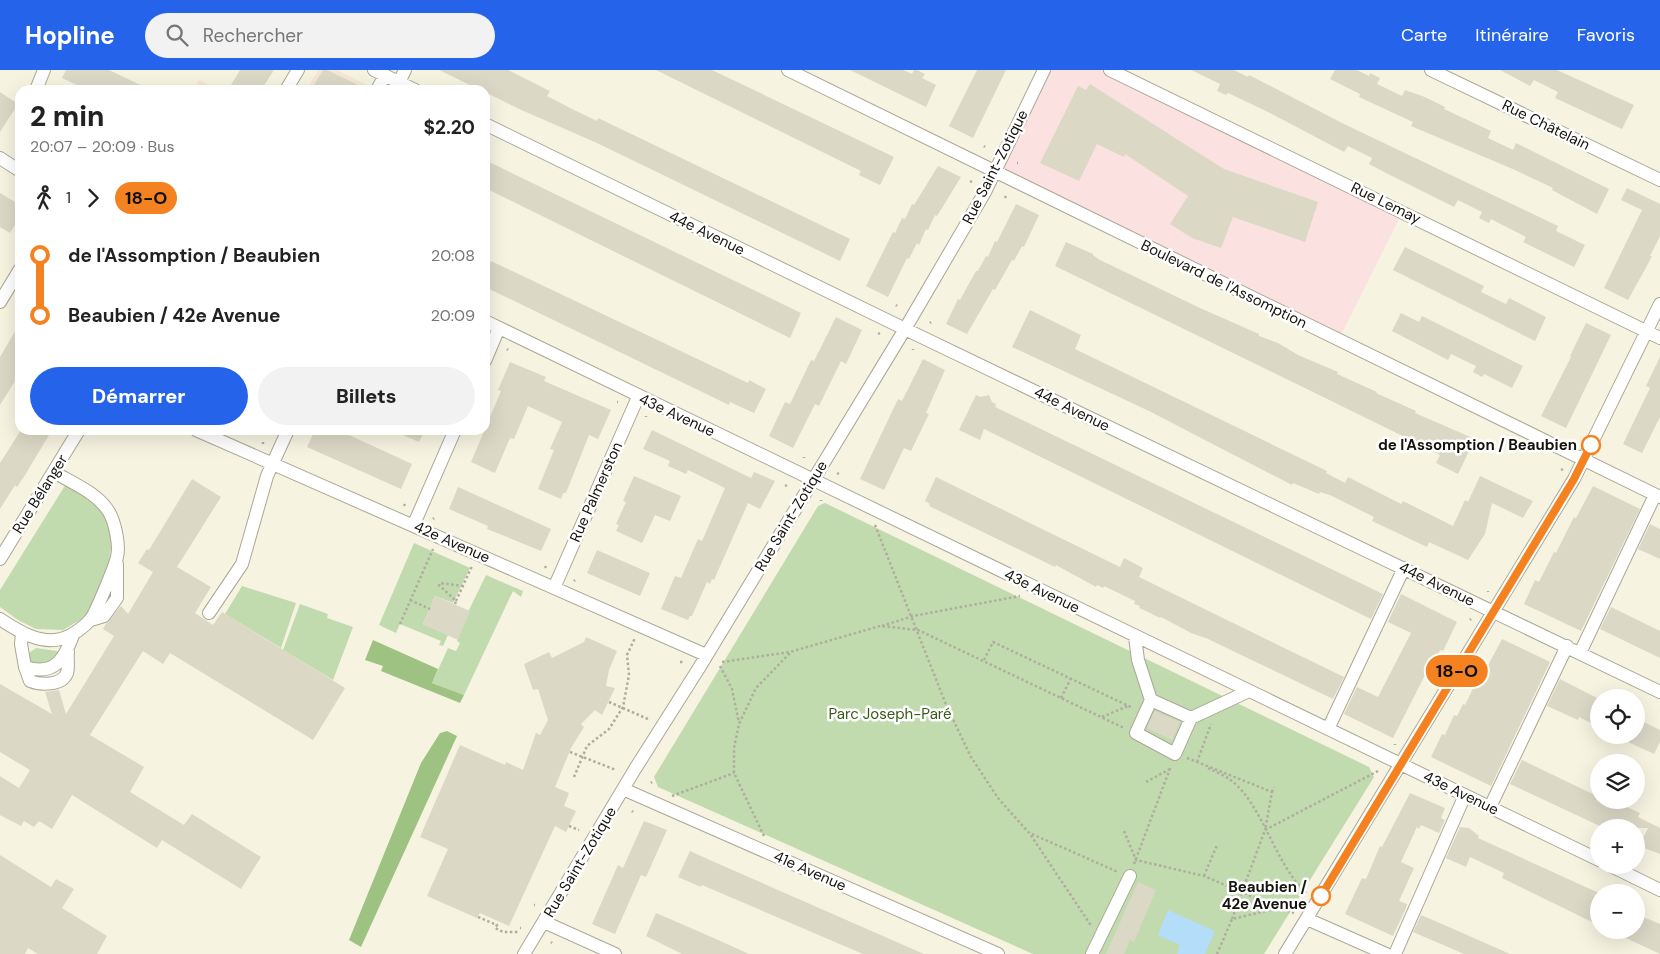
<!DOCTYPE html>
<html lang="fr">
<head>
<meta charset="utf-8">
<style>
  body { margin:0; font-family:"DM Sans",sans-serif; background:#f2f2f2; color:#222; height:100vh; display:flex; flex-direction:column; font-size:19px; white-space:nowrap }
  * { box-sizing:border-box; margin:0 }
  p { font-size:16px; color:#767676 }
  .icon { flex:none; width:28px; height:28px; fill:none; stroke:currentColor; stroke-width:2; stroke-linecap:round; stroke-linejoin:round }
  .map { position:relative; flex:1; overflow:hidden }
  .drawer { position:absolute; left:15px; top:15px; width:475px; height:350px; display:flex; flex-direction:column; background:#fff; border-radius:15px; box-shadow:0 5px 20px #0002 }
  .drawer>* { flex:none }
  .badge { padding:0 10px; border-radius:16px; font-size:18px; line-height:32px }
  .fabs { position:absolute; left:1590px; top:619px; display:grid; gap:10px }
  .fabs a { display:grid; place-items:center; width:55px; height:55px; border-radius:50%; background:#fff; box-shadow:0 5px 20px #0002; font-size:25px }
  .map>.badge { position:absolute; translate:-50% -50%; box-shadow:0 0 0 2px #fff }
  .legs { display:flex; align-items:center; gap:8px; height:55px; padding:0 15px; font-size:16px }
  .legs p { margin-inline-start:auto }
  .overview { display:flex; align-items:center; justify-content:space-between; height:85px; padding:0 15px }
  h1 { font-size:28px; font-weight:800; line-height:38px }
  .button { display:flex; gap:10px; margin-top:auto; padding:10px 15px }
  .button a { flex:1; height:58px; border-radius:30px; background:#2563eb; color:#fff; font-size:20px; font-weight:800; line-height:58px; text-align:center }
  .button a+a { background:#f2f2f2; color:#222 }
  ul { padding:0 15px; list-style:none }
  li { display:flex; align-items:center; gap:18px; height:60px; font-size:19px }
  li i { display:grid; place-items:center; width:8px; height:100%; margin:0 6px; background:currentColor }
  li i::after { content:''; width:12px; height:12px; margin:-6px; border:4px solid; border-radius:50%; background:#fff }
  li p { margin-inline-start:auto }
  li:first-child i { background:linear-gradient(#0000 50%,currentColor 0) }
  li:last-child i { background:linear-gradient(currentColor 50%,#0000 0) }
  header { display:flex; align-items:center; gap:30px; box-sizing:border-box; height:70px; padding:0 25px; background:#2563eb; color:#fff }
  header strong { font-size:24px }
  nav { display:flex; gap:28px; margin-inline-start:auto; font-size:18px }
  .search { width:350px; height:45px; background:#f2f2f2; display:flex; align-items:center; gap:12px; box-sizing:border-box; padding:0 18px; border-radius:28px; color:#767676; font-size:19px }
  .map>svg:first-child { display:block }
  .commercial { fill:#f7e6d4 }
  .education { fill:#fce1e1 }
  .green { fill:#c1dbaf }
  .forest { fill:#9dc281 }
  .water { fill:#b4ddfa }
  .building { fill:#dbd8c6 }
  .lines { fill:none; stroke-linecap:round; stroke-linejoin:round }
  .minor-casing { stroke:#aba796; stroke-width:14 }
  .path { stroke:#b0ad9f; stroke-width:2.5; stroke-dasharray:2.5 2.5; stroke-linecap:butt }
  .minor { stroke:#fff; stroke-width:12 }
  .line-1-casing { stroke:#fff; stroke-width:11 }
  .line-1 { stroke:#f58220; stroke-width:8 }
  .stop-1-dot { fill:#fff; stroke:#f58220; stroke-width:2.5 }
  .labels { text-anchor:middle; stroke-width:5; stroke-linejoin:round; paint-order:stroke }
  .street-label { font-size:15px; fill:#14130d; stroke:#fff }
  .stop-label { font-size:15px; font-weight:bold; fill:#14130d; stroke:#fff; text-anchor:end }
  .park-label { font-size:15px; fill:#375916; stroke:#fff }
</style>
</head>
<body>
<header>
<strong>Hopline</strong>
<div class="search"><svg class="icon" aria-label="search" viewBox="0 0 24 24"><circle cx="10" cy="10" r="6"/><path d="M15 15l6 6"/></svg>Rechercher</div>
<nav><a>Carte</a><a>Itinéraire</a><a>Favoris</a></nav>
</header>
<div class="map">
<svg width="1660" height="884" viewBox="0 0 1660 884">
  <rect width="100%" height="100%" fill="#f7f3e1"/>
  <!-- commercial -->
  <path class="commercial" d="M 318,0 L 337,0 L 373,18 L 372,20 L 306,20 Z
    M 199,10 L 220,20 L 194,20 Z"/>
  <!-- education -->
  <path class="education" d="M 1044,0 L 1110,0 L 1403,141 L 1338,271 L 995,101 Z"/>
  <!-- green -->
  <path class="green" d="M 66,414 L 100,436 L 107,451 L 112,472 L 108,498 L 87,546 L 63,560 L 36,559 L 18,550 L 0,537 L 0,520 Z
    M 825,433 L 1369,697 L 1374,707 L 1264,884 L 1033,884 L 658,717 L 654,707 L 818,436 Z
    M 414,473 L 470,498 L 453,533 L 435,526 L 423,554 L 448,565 L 443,576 L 439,575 L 441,571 L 400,554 L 396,563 L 379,555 Z
    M 486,505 L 523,521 L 521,527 L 513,521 L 464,625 L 432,613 L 448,578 L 456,581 L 460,573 L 457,571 L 469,540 Z
    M 242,516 L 296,533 L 281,578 L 225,544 Z
    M 300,534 L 328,544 L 327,548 L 353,557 L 333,610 L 283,580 Z
    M 36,578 L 57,581 L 59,585 L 46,595 L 30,592 L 29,583 Z"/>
  <!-- forest -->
  <path class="forest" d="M 373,570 L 438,599 L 432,613 L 464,625 L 460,633 L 381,601 L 383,596 L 365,590 Z
    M 447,661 L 457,666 L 361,877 L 349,870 L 421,693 L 440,663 Z"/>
  <!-- water -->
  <path class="water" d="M 1168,840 L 1215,861 L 1205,884 L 1177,884 L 1180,875 L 1158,865 Z"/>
  <!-- building -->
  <path class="building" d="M 66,0 L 109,0 L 151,20 L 87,20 L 62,8 Z
    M 240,0 L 274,0 L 261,20 L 228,20 Z
    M 323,0 L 327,0 L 368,20 L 311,20 Z
    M 439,0 L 508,0 L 550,21 L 547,26 L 572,39 L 597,51 L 598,48 L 850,169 L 840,191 L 597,73 L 519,39 L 485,22 L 485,20 L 480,20 Z
    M 656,0 L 712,0 L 894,87 L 880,115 L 859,105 L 861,101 Z
    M 850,0 L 903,0 L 912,4 L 914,0 L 917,0 L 925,4 L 922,8 L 936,15 L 926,37 Z
    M 977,0 L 1006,0 L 973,68 L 949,56 Z
    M 1191,0 L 1234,0 L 1248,7 L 1249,5 L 1346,55 L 1558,156 L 1556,161 L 1585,175 L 1574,197 L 1523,172 L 1526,167 L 1491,149 L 1489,153 L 1479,148 L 1482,142 L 1458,130 L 1454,137 L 1386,103 L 1369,94 L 1372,88 L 1348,76 L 1344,82 L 1266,41 L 1228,23 L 1226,25 L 1217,21 L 1220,14 Z
    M 1335,0 L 1357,0 L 1369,6 L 1370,3 L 1380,8 L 1377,14 L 1402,26 L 1405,20 L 1425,27 L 1445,37 L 1444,39 L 1491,61 L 1488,68 L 1513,80 L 1516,73 L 1609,119 L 1597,144 L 1552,120 L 1553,118 L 1515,100 L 1411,56 L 1413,52 L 1359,27 L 1360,24 L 1330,9 Z
    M 1500,0 L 1557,0 L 1634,35 L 1622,59 L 1555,28 L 1558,22 L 1534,10 L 1530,16 Z
    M 1090,14 L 1224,99 L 1318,132 L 1305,172 L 1233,147 L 1221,178 L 1192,168 L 1170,154 L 1188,126 L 1125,84 L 1124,87 L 1097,74 L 1079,111 L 1040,93 L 1078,16 L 1086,20 Z
    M 0,22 L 18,34 L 0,62 Z
    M 485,90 L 801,243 L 790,268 L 485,118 Z
    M 938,96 L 961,107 L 937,146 L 935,145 L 928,160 L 926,159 L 919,175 L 917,173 L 909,189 L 907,188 L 888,227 L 866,216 L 893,162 L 895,163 L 902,148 L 905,149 L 912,134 L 914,135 Z
    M 1627,118 L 1660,134 L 1660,166 L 1650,186 L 1652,186 L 1649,192 L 1628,230 L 1604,218 L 1642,140 L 1621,130 Z
    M 0,123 L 20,135 L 20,147 L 10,163 L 0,157 Z
    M 1016,134 L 1039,145 L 1024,177 L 1022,176 L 1014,191 L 1012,190 L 995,220 L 993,219 L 967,264 L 946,254 L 958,229 L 960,230 L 976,201 L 978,201 L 986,186 L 988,187 L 995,171 L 997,172 Z
    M 1066,172 L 1093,184 L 1093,185 L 1098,189 L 1200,238 L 1259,264 L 1259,266 L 1278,273 L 1298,285 L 1338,302 L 1337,304 L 1377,322 L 1376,323 L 1416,341 L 1415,343 L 1475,369 L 1458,404 L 1436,393 L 1440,385 L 1417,373 L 1055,196 Z
    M 1405,177 L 1484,216 L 1481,222 L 1506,234 L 1509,228 L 1546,247 L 1535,271 L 1393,200 Z
    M 491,191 L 748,313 L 749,310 L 766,319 L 754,343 L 730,332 L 729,335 L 485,217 L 485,203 Z
    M 1030,240 L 1081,265 L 1075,279 L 1327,401 L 1326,403 L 1345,413 L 1348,407 L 1401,434 L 1403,431 L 1453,456 L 1465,430 L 1468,432 L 1480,406 L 1533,431 L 1523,448 L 1492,433 L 1485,464 L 1468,490 L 1429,472 L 1427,477 L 1372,451 L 1374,447 L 1330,425 L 1320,422 L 1319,424 L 1293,413 L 1292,415 L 1149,341 L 1012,277 Z
    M 1401,243 L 1419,252 L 1422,246 L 1523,296 L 1512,318 L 1484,304 L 1482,307 L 1473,302 L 1476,296 L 1451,284 L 1448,290 L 1392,261 Z
    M 836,247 L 862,260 L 846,294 L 841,291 L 819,336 L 815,334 L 793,378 L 769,366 L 785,332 L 790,334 L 811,290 L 814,291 Z
    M 20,253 L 20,303 L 0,335 L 0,287 Z
    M 1586,253 L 1611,265 L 1566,358 L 1541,346 L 1571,287 L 1570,286 Z
    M 1660,287 L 1660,347 L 1642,383 L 1623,374 L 1650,318 L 1646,316 Z
    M 923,289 L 945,300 L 926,343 L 929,344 L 911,381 L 904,378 L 884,420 L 860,409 L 898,329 L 902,331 Z
    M 510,292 L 546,307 L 544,311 L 611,340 L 598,369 L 589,365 L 566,423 L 563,423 L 561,429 L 538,419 L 554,380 L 550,379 L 562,352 L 528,336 L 514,369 L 510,368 L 495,403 L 471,392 L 501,321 L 498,320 Z
    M 976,325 L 981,327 L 989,325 L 992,332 L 996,334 L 995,337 L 1383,524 L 1371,549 L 984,359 L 980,370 L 959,360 Z
    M 21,360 L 52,360 L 25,405 L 17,417 L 15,415 L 0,439 L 0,393 Z
    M 315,360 L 335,360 L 349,365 L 412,394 L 401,419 L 307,377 Z
    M 391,360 L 425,360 L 419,372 Z
    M 652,360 L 751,408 L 754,402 L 775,411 L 760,439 L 748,433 L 714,510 L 712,509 L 710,514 L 707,512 L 692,546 L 690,546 L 688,550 L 661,539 L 675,506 L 681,508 L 698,469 L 702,471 L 725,418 L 688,400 L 686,404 L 668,396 L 670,391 L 643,379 Z
    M 634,406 L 681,426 L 670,451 L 655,445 L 642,473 L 616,461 L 619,455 L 616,454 L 626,432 L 623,431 Z
    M 936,407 L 1120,497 L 1124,488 L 1143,498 L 1139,507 L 1344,607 L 1333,629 L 1208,569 L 1191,563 L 1161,547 L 1160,548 L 1148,542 L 1139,538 L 1140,536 L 1134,534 L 1135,531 L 1104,516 L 1103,518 L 1097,515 L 1096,517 L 1056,495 L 1055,497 L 929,436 L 930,434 L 925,431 Z
    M 192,409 L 221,427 L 177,497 L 211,517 L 195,543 L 213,555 L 222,542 L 345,618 L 313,670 L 170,583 L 163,594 L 143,581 L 90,665 L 144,697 L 130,722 L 184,755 L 192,744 L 261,787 L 241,819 L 162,770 L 157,778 L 72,725 L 52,759 L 39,751 L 34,757 L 24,751 L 21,756 L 0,745 L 0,706 L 19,718 L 30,700 L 0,682 L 0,614 L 52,644 L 45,622 L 59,620 L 66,644 L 114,566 L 103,559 L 106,554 L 121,536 L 128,544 L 153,502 L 138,493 L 147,479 L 149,480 Z
    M 1593,416 L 1640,439 L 1581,561 L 1524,534 L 1535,510 L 1539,512 L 1554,482 L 1556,483 L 1574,447 L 1576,448 Z
    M 458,417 L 551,459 L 541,481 L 492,461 L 487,459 L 488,456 L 449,439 Z
    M 1650,454 L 1660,459 L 1660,489 L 1638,479 Z
    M 597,480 L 650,503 L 640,526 L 587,503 Z
    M 1401,524 L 1457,552 L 1443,581 L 1440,580 L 1427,606 L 1425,605 L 1393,668 L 1344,644 L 1357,617 L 1378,627 L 1411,563 L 1388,552 Z
    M 435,526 L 470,541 L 458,570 L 423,554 Z
    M 1611,537 L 1660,561 L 1660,588 L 1600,559 Z
    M 586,567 L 617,581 L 609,600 L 606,616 L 615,618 L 602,645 L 595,640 L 581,654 L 584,657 L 571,678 L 555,717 L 569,723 L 564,736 L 576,741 L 566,762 L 555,756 L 509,856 L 480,843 L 477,848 L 427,826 L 448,779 L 420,767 L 460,675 L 505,695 L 506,692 L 523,700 L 536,663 L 540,665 L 548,650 L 538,619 L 533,620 L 524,594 L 549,582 L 552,588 L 584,572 Z
    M 1502,569 L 1550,592 L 1491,716 L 1431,687 L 1442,664 L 1445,665 L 1454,645 L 1457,646 L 1463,634 L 1465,635 L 1482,600 L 1485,601 Z
    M 1560,609 L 1599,629 L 1599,657 L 1579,647 L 1578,650 L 1547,636 Z
    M 1155,641 L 1180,652 L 1172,670 L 1147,658 Z
    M 1636,648 L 1660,660 L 1660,672 L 1654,684 L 1613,665 L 1636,665 Z
    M 1522,690 L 1599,727 L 1599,730 L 1612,730 L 1640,743 L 1638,747 L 1660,758 L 1660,784 L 1639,776 L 1648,758 L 1604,758 L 1510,714 Z
    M 1410,723 L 1445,738 L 1441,748 L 1445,750 L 1439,763 L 1421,755 L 1419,759 L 1417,757 L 1401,792 L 1414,798 L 1399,831 L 1407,834 L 1406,838 L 1393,866 L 1345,844 L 1362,808 L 1366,809 L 1380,776 L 1382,777 Z
    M 644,751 L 667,760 L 646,807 L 641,805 L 615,864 L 592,854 L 618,795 L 623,798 Z
    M 1460,757 L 1469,758 L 1479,766 L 1478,768 L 1599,823 L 1599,842 L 1594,853 L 1502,808 L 1504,803 L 1470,787 L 1466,797 L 1446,788 Z
    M 690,781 L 712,791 L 924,884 L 863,884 L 702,815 L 701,817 L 678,807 Z
    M 0,785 L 51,817 L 56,809 L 74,819 L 62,838 L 107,866 L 97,884 L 38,884 L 28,878 L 25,884 L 0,884 Z
    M 1138,812 L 1156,820 L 1134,872 L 1130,870 L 1124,884 L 1106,884 Z
    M 656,843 L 716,869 L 749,884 L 682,884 L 646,866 Z
    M 1636,844 L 1660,854 L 1660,884 L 1609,860 L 1636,860 Z
    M 1421,845 L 1458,861 L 1510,884 L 1464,884 L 1413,862 Z"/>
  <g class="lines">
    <!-- minor casing -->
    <g class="minor-casing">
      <path id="minor" d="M 374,0 L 415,20
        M 788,0 L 1660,427
        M 1110,0 L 1660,268
        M 1431,0 L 1660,110
        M 399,12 L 405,0
        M 36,20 L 44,0
        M 286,20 L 298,0
        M 377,20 L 385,5
        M 485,54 L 905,259 L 1660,622
        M 0,88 L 20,101
        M 0,232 L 20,199
        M 485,251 L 1599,790
        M 485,291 L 499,258
        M 196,360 L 706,585
        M 414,454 L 455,360
        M 0,489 L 79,360
        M 554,518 L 638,327
        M 209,543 L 242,494 L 267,406 L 288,360
        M 0,549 C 18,561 42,576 64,568 C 73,565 84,557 90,550 C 95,545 115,496 117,487 C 120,476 115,452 109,442 C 98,423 72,413 54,402
        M 91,550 L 104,546 L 117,528 L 117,494
        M 22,563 L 21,574 L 25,597 C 56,607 65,587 74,563
        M 1135,567 L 1138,590 L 1151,630 L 1136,663 L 1175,684 L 1191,648 L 1151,630
        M 1580,583 L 1655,425
        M 25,597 L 30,611 C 40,615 62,616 67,603 C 69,597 67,588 68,582
        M 1191,648 L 1249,621
        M 1328,659 L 1404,498
        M 623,719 L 998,884
        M 1490,737 L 1567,576
        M 1609,795 L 1660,820
        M 1307,849 L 1386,884
        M 544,852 L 615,884
        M 524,884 L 635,699 L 699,598 L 905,259 L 985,122 L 1044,0
        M 1092,884 L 1130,806
        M 1285,884 L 1574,409 L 1660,234
        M 1395,884 L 1465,725"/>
    </g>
    <!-- path -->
    <path class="path" d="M 984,76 L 985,77
      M 1017,93 L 1018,93
      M 970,112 L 972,111
      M 1005,126 L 1006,128
      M 896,235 L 897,236
      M 930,253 L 931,252
      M 878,264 L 880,263
      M 507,279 L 508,280
      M 913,279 L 913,280
      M 617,332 L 618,332
      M 646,346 L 646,347
      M 263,372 L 263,374
      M 804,387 L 804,388
      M 1561,400 L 1563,399
      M 837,404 L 839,403
      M 785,416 L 787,415
      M 821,430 L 821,431
      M 404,434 L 405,436
      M 433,449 L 434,448
      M 875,455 L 947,637 L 971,687 L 998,728 L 1030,764 L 1092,857
      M 545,496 L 546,498
      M 574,511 L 575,510
      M 1488,521 L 1488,522
      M 410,530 L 430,539
      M 456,531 L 472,496
      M 455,534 L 456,531 L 439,515 L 440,513 L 463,516
      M 1470,550 L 1471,549
      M 400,554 L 433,479
      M 882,556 L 913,546 L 1020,526
      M 984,590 L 993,572 L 1133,638
      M 680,592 L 685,592
      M 722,592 L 790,582 L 880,556 L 918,560 L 1124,658
      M 720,596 L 732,619 L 739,653
      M 1061,628 L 1071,608
      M 609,632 L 648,649
      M 1102,647 L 1128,636
      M 1395,674 L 1395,675
      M 570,682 L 616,700
      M 1187,688 L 1272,722 L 1265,760
      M 1197,692 L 1211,654
      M 1208,698 C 1216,702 1226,706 1232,711 C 1263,736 1274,792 1306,823
      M 574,707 L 587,676 L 609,659 L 623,637 L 629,605 L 627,585 L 635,568
      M 1146,712 L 1170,699
      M 651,713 L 652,712
      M 1272,722 L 1274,717
      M 672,726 L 734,703
      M 632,741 L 633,742
      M 569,756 L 579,760
      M 1124,761 L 1136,790 L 1204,806 L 1279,838
      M 1032,764 L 1118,802
      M 764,766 L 734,703 L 734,678 L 739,654 L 756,618 L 790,583
      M 1134,794 L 1171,696
      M 1204,806 L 1217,775
      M 534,835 L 535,835
      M 478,847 L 497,855 L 495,858 L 503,862 L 518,862
      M 1232,849 L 1265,760 L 1378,701
      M 520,858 L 521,858
      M 551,872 L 552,873
      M 1217,884 L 1232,849 L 1279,838 L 1294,843"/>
    <!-- minor -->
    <use href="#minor" class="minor"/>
  </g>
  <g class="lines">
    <!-- line-1 casing -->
    <g class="line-1-casing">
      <path id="line-1" d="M 1321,826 L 1574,409 L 1591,375"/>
    </g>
    <!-- line-1 -->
    <use href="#line-1" class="line-1"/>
  </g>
  <!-- markers -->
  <g class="stop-1-dot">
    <circle cx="1591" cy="375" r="9"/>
    <circle cx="1321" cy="826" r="9"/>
  </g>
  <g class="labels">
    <!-- street labels -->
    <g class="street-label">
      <text transform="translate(1546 55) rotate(26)" y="5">Rue Châtelain</text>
      <text transform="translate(995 97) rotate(-63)" y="5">Rue Saint-Zotique</text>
      <text transform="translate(1386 133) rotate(26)" y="5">Rue Lemay</text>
      <text transform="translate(707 163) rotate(26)" y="5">44e Avenue</text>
      <text transform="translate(1224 214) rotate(26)" y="5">Boulevard de l'Assomption</text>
      <text transform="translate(1072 339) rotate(26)" y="5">44e Avenue</text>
      <text transform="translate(677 345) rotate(25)" y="5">43e Avenue</text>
      <text transform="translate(596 422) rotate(-66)" y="5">Rue Palmerston</text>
      <text transform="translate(40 424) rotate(-58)" y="5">Rue Bélanger</text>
      <text transform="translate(791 446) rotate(-59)" y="5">Rue Saint-Zotique</text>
      <text transform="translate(452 472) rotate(24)" y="5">42e Avenue</text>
      <text transform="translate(1437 514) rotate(26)" y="5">44e Avenue</text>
      <text transform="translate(1042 521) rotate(26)" y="5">43e Avenue</text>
      <text transform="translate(1461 723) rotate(26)" y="5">43e Avenue</text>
      <text transform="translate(580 792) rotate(-59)" y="5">Rue Saint-Zotique</text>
      <text transform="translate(810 801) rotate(24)" y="5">41e Avenue</text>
    </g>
    <!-- stop labels -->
    <g class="stop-label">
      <text x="1577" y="380">de l'Assomption / Beaubien</text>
      <text x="1307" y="822">Beaubien /<tspan x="1307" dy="17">42e Avenue</tspan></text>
    </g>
    <!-- park labels -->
    <g class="park-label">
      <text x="890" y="649">Parc Joseph-Paré</text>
    </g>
  </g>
</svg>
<div class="fabs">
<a><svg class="icon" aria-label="locate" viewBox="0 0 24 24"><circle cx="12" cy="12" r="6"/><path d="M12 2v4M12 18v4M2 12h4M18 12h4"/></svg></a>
<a><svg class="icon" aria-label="layers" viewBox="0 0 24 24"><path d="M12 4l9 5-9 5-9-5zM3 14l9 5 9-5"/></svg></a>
<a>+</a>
<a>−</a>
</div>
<b class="badge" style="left:1457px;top:601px;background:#f58220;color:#111">18-O</b>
<section class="drawer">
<div class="overview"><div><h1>2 min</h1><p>20:07 – 20:09 · Bus</p></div><b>$2.20</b></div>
<div class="legs"><svg class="icon" aria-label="walk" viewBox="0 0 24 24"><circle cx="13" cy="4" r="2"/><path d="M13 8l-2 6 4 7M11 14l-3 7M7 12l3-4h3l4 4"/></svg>1<svg class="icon" aria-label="forward" viewBox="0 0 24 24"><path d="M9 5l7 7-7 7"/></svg><b class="badge" style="background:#f58220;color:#111">18-O</b></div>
<ul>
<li><i style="color:#f58220"></i><b>de l'Assomption / Beaubien</b><p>20:08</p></li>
<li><i style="color:#f58220"></i><b>Beaubien / 42e Avenue</b><p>20:09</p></li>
</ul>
<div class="button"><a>Démarrer</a><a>Billets</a></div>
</section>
</div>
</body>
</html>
